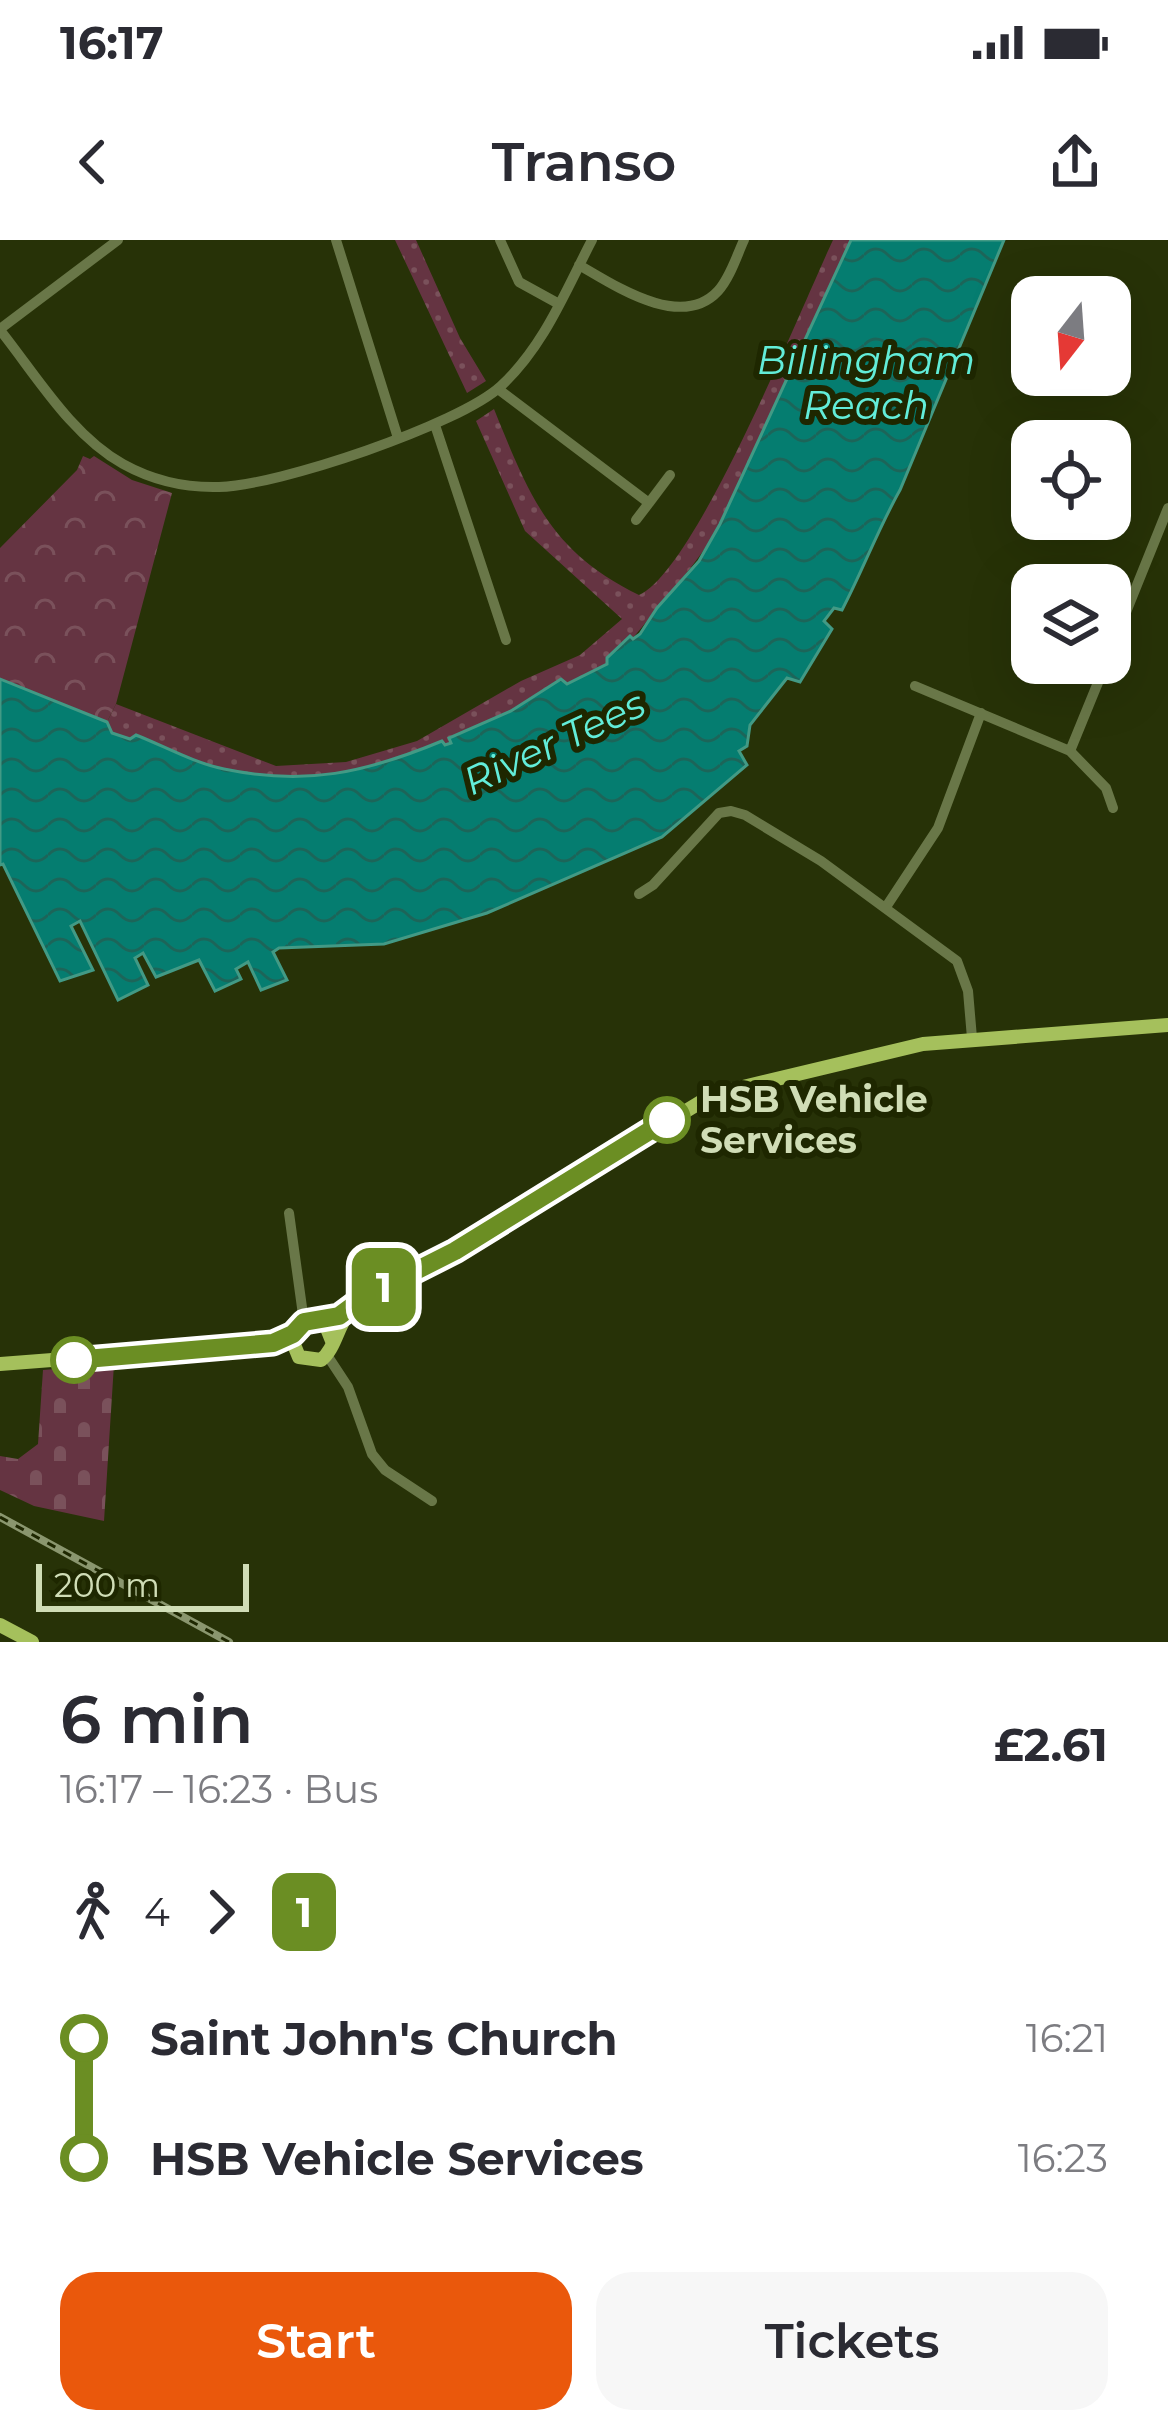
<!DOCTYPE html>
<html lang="en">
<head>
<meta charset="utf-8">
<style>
  body { margin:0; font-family:Montserrat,sans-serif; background:#f7f7f7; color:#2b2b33; height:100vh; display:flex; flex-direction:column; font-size:45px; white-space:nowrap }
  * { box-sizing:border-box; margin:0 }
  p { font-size:39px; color:#7c7c81 }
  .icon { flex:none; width:66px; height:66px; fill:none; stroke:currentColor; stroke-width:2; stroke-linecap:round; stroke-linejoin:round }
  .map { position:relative; height:1402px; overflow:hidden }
  .details { display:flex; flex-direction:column; background:#fff; flex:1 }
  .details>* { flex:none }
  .badge { padding:0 24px; border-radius:18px; font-size:42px; line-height:78px }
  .needle { width:78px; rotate:197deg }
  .buttons { position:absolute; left:1011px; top:36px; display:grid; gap:24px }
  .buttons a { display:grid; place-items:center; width:120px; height:120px; border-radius:24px; background:#fff; box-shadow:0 12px 48px #0002; font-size:60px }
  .scale { position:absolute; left:36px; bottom:30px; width:213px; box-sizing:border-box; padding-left:12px; border:6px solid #d0ddb6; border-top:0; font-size:33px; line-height:42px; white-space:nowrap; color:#d0ddb6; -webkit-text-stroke:9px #1e2700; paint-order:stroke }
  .map>.badge { position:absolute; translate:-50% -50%; box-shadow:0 0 0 6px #fff }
  .legs { display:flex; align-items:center; gap:18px; height:132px; padding:0 60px; font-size:39px }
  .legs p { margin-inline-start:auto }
  .headline { display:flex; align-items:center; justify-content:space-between; height:204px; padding:0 60px }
  h1 { font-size:66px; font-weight:600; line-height:90px }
  .button { display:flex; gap:24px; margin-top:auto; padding:24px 60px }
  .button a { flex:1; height:138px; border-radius:36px; background:#ea580c; color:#fff; font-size:48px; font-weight:600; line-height:138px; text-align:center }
  .button a+a { background:#f7f7f7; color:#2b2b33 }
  ul { padding:0 60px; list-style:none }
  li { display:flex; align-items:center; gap:42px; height:120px; font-size:45px }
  li i { display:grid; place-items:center; width:18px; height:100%; margin:0 15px; background:currentColor }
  li i::after { content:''; width:30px; height:30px; margin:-15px; border:9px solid; border-radius:50%; background:#fff }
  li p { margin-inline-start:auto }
  li:first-child i { background:linear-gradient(#0000 50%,currentColor 0) }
  li:last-child i { background:linear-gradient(currentColor 50%,#0000 0) }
  .status { display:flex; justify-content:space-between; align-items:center; height:84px; padding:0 60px; background:#fff; direction:ltr }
  .status svg { height:33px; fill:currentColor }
  header { display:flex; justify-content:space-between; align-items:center; height:156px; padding:0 60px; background:#fff; font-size:54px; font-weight:600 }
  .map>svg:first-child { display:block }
  .grass { fill:url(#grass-dots) }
  .forest { fill:url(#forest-crowns) }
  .cemetery { fill:url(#cemetery-stones) }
  .water { fill:url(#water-waves); stroke:#429a85; stroke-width:3 }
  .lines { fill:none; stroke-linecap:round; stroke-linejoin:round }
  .minor { stroke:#697748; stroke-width:10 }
  .major { stroke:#a5c05c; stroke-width:14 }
  .rail-casing { stroke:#8a966e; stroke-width:8 }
  .rail { stroke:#1e2700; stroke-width:3; stroke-dasharray:9; stroke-linecap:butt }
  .line-1-casing { stroke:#fff; stroke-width:27 }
  .line-1 { stroke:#6b8e23; stroke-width:18 }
  .stop-1-dot { fill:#fff; stroke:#6b8e23; stroke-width:6 }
  .labels { text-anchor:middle; stroke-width:12; stroke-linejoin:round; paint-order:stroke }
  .stop-label { font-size:36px; font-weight:bold; fill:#d0ddb6; stroke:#1e2700; text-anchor:start }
  .water-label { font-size:39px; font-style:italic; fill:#62edd9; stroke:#1e2700 }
</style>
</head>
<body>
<div class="status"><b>16:17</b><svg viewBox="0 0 49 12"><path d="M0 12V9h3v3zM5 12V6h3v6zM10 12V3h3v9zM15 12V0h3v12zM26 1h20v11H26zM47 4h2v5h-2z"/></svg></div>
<header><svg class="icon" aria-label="back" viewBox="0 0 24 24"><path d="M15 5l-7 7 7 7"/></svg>Transo<svg class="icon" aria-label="share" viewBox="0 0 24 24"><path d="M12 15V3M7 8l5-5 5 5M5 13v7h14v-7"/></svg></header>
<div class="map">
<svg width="1168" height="1402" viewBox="0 0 1168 1402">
  <defs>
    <pattern id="grass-dots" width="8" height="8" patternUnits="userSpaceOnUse" patternTransform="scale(3)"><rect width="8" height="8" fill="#653442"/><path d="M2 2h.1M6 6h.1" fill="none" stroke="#7a515b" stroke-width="1.8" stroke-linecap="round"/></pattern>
    <pattern id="forest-crowns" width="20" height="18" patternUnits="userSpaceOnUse" patternTransform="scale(3)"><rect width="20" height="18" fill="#653442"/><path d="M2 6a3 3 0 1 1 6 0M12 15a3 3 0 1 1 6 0" fill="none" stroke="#7a515b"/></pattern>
    <pattern id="cemetery-stones" width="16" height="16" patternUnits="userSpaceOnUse" patternTransform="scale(3)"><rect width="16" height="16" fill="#653442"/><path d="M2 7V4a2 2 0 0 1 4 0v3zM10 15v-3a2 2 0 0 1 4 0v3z" fill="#7a515b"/></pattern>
    <pattern id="water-waves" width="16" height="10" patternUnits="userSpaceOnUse" patternTransform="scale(3)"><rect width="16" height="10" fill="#057d70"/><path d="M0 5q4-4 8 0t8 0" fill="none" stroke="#1c6559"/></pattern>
  </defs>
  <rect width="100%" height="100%" fill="#273207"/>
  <!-- grass -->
  <path class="grass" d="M 395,0 L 416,0 L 460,98 L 486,141 L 467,153 Z
    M 833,0 L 851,0 L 720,284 C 701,318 682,338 658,367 C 634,397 609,432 567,444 L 560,440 L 511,471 L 450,497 L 451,503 L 444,506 L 441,501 C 365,533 306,546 224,529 C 195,523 164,506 137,495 L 130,499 L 112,493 L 107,482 L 116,464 L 276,526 L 346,522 L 417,501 L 521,441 L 580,415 L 622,379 L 525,291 L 476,181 L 494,169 C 529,255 550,312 639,355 C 696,330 801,68 833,0 Z"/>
  <!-- forest -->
  <path class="forest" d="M 83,216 L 90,219 L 94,216 L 132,240 L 172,253 L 116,464 L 107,482 L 0,439 L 0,308 L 77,230 Z"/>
  <!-- cemetery -->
  <path class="cemetery" d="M 114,1124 L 104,1281 L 34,1266 L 0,1250 L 0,1216 L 18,1219 L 38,1204 L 43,1130 Z"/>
  <!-- water -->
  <path class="water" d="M 851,0 L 1004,0 L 900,250 C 878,289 863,330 842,370 L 834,368 L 824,381 L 832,389 L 800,442 L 787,438 L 750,485 L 747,506 L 739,511 L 747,525 L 662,597 L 487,673 L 384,704 L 279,708 L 273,712 L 287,740 L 261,750 L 248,722 L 236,729 L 241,739 L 215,751 L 199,720 L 156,737 L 143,713 L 135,718 L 148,745 L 118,760 L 80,681 L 71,686 L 93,730 L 60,741 L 3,624 L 0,625 L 0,439 L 107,482 L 112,493 L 130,499 L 136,495 C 164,506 194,523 224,529 C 306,546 365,533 442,501 L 445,505 L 451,503 L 449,498 L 511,471 L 561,439 L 567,444 L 607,424 L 607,418 L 630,396 L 633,399 L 640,394 L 657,368 L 699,321 L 720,284 Z"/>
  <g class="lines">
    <!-- minor -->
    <path class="minor" d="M 336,0 L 398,198
      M 500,0 L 519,42 L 559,64
      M 579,25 C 614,45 681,91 718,51 C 730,38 737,15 744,0
      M 0,89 L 118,0
      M 0,90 C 36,135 71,195 123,224 C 152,240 185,248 219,247 C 277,246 459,185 501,146 C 544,106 565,52 592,0
      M 498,149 L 649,263 L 670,235
      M 435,185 L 506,400
      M 636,280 L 649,263
      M 1110,412 L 1168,268
      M 915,446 L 1070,511 L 1106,548 L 1113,568
      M 1070,511 L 1106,423
      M 639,654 L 653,645 L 719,573 L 731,571 L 745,575 L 821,621 L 957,721 L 968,751 L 972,798
      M 886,667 L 938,588 L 981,473
      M 289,973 L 304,1082
      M 327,1115 L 348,1147 L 372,1214 L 385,1230 L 432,1261"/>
    <!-- major -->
    <path class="major" d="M 319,1082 L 339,1077 L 366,1056 L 455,1011 L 714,854 L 923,804 L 1168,785
      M 332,1101 L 326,1086 L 312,1081 L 298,1087 L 292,1100 L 299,1117 L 321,1120 C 334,1110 337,1089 347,1075
      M 0,1124 L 273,1103 L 293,1094
      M 0,1385 L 32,1402"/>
    <!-- rail casing -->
    <g class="rail-casing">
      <path id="rail" d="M 0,1277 L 229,1402"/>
    </g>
    <!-- rail -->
    <use href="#rail" class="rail"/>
  </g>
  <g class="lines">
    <!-- line-1 casing -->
    <g class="line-1-casing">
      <path id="line-1" d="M 74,1120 L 273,1103 L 293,1094 L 304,1082 L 339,1076 L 366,1056 L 455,1011 L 667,880"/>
    </g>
    <!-- line-1 -->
    <use href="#line-1" class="line-1"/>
  </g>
  <!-- markers -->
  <g class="stop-1-dot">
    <circle cx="667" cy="880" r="21"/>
    <circle cx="74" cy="1120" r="21"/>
  </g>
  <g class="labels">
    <!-- stop labels -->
    <g class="stop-label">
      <text x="700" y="872">HSB Vehicle<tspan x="700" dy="41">Services</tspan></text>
    </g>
    <!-- water labels -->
    <g class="water-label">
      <text x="866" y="134">Billingham<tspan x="866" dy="45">Reach</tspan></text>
      <text transform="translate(554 502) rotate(-25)" y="14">River Tees</text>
    </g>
  </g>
</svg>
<div class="buttons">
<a><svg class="needle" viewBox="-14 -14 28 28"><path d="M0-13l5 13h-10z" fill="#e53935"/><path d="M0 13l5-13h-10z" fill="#7c7c81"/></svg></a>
<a><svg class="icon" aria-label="locate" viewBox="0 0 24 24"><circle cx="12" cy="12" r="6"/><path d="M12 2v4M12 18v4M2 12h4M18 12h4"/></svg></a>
<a><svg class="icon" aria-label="layers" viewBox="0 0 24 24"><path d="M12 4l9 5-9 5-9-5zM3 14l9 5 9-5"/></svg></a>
</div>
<div class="scale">200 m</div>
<b class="badge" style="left:384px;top:1047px;background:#6b8e23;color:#fff">1</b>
</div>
<section class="details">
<div class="headline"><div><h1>6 min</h1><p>16:17 – 16:23 · Bus</p></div><b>£2.61</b></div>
<div class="legs"><svg class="icon" aria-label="walk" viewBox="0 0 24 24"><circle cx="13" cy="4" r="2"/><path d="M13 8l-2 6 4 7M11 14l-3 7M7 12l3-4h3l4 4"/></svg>4<svg class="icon" aria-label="forward" viewBox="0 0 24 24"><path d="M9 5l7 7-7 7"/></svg><b class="badge" style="background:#6b8e23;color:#fff">1</b></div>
<ul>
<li><i style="color:#6b8e23"></i><b>Saint John's Church</b><p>16:21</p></li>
<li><i style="color:#6b8e23"></i><b>HSB Vehicle Services</b><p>16:23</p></li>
</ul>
<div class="button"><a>Start</a><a>Tickets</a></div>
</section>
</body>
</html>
